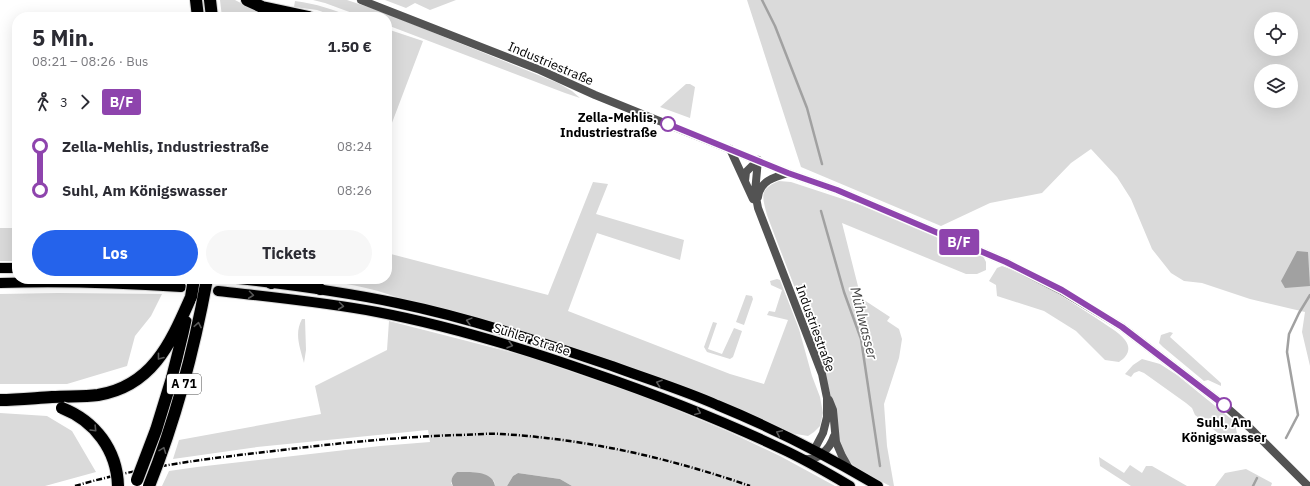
<!DOCTYPE html>
<html lang="de">
<head>
<meta charset="utf-8">
<style>
  body { margin:0; font-family:"IBM Plex Sans",sans-serif; background:#f7f7f7; color:#2b2b33; height:100vh; display:flex; flex-direction:column; font-size:15px; white-space:nowrap }
  * { box-sizing:border-box; margin:0 }
  p { font-size:13px; color:#7c7c81 }
  .icon { flex:none; width:22px; height:22px; fill:none; stroke:currentColor; stroke-width:2; stroke-linecap:round; stroke-linejoin:round }
  .map { position:relative; flex:1; overflow:hidden }
  .sheet { position:absolute; left:12px; top:12px; width:380px; height:272px; display:flex; flex-direction:column; background:#fff; border-radius:16px; box-shadow:0 4px 16px #0002 }
  .sheet>* { flex:none }
  .badge { padding:0 8px; border-radius:3px; font-size:14px; line-height:26px }
  .tools { position:absolute; left:1254px; top:12px; display:grid; gap:8px }
  .tools a { display:grid; place-items:center; width:44px; height:44px; border-radius:50%; background:#fff; box-shadow:0 4px 16px #0002; font-size:20px }
  .map>.badge { position:absolute; translate:-50% -50%; box-shadow:0 0 0 2px #fff }
  .legs { display:flex; align-items:center; gap:6px; height:44px; padding:0 20px; font-size:13px }
  .legs p { margin-inline-start:auto }
  .summary { display:flex; align-items:center; justify-content:space-between; height:68px; padding:0 20px }
  h1 { font-size:22px; font-weight:700; line-height:30px }
  .action { display:flex; gap:8px; margin-top:auto; padding:8px 20px }
  .action a { flex:1; height:46px; border-radius:24px; background:#2563eb; color:#fff; font-size:16px; font-weight:700; line-height:46px; text-align:center }
  .action a+a { background:#f7f7f7; color:#2b2b33 }
  ul { padding:0 20px; list-style:none }
  li { display:flex; align-items:center; gap:14px; height:44px; font-size:15px }
  li i { display:grid; place-items:center; width:6px; height:100%; margin:0 5px; background:currentColor }
  li i::after { content:''; width:10px; height:10px; margin:-5px; border:3px solid; border-radius:50%; background:#fff }
  li p { margin-inline-start:auto }
  li:first-child i { background:linear-gradient(#0000 50%,currentColor 0) }
  li:last-child i { background:linear-gradient(currentColor 50%,#0000 0) }
  .map>svg:first-child { display:block }
  .green { fill:#dadada; fill-rule:evenodd }
  .water { fill:#a1a1a1 }
  .lines { fill:none; stroke-linecap:round; stroke-linejoin:round }
  .stream { stroke:#a1a1a1; stroke-width:2.5 }
  .major-casing { stroke:#dbdbdb; stroke-width:12 }
  .highway-casing { stroke:#dbdbdb; stroke-width:14 }
  .minor { stroke:#535353; stroke-width:8 }
  .major { stroke:#000; stroke-width:10 }
  .highway { stroke:#000; stroke-width:12 }
  .rail { stroke:#000; stroke-width:2.5; stroke-dasharray:6 2 1 2; stroke-linecap:butt }
  .highway-bridge-casing { stroke:#dbdbdb; stroke-width:14; stroke-linecap:butt }
  .highway-bridge { stroke:#000; stroke-width:12 }
  .oneway { stroke:#595959 }
  .line-1-casing { stroke:#fff; stroke-width:9 }
  .line-1 { stroke:#8e44ad; stroke-width:6 }
  .stop-1-dot { fill:#fff; stroke:#8e44ad; stroke-width:2 }
  .labels { text-anchor:middle; stroke-width:3.5; stroke-linejoin:round; paint-order:stroke }
  .shield { fill:#fff; stroke:#4c4c4c; stroke-width:1 }
  .shield-label { font-size:12px; font-weight:bold; fill:#000 }
  .street-label { font-size:13px; fill:#000; stroke:#fff }
  .stop-label { font-size:13px; font-weight:bold; fill:#000; stroke:#fff; text-anchor:end }
  .water-label { font-size:14px; font-style:italic; fill:#424242; stroke:#fff }
</style>
</head>
<body>
<div class="map">
<svg width="1310" height="486" viewBox="0 0 1310 486">
  <rect width="100%" height="100%" fill="#fff"/>
  <!-- green -->
  <path class="green" d="M 220,0 L 235,0 L 256,11 L 281,17 L 222,17 Z
    M 313,0 L 347,0 L 380,11 L 558,83 L 572,91 L 580,98 L 565,93 L 387,25 L 387,17 L 363,17 L 325,3 Z
    M 385,0 L 456,0 L 430,10 L 415,3 L 406,8 Z
    M 747,0 L 1310,0 L 1310,366 L 1302,332 L 1305,312 L 1250,299 L 1202,283 L 1184,281 L 1171,273 L 1152,249 L 1131,199 L 1117,177 L 1091,149 L 1071,163 L 1042,193 L 990,203 L 941,226 L 801,167 ZM 1261,19 L 1291,19 L 1291,49 L 1261,49 ZM 1261,71 L 1291,71 L 1291,101 L 1261,101 Z
    M 295,1 C 318,4 331,9 352,17 L 337,17 L 317,10 L 294,7 Z
    M 387,29 L 423,41 L 387,136 Z
    M 686,84 L 690,84 L 695,87 L 690,118 L 660,107 Z
    M 779,181 L 791,182 L 861,205 L 934,235 L 983,256 L 986,262 L 986,270 L 977,274 L 966,274 L 842,223 L 861,298 L 890,317 L 887,321 L 899,329 L 902,339 L 899,358 L 884,404 L 887,446 L 894,486 L 890,486 C 876,478 853,468 844,456 C 833,442 837,421 833,404 C 817,339 790,277 767,215 C 762,196 759,189 779,181 Z
    M 593,182 L 608,184 L 596,214 L 684,240 L 680,260 L 597,233 L 568,311 L 730,374 L 764,384 L 788,320 L 767,315 L 769,311 L 775,312 L 782,290 L 771,285 L 770,281 L 777,279 L 780,280 L 799,329 L 812,376 L 820,397 L 823,413 L 820,426 L 814,432 L 808,436 L 790,433 L 738,409 L 399,298 C 370,287 340,282 309,279 L 387,279 L 387,253 L 548,295 Z
    M 0,228 L 17,228 L 17,261 L 0,261 Z
    M 1002,266 C 1036,277 1066,299 1096,318 C 1104,324 1119,332 1125,340 C 1132,349 1127,357 1119,362 L 1105,360 L 1076,331 L 1044,311 L 997,296 L 996,285 L 989,281 L 997,268 Z
    M 58,293 L 162,294 L 151,316 L 135,336 L 127,366 L 67,384 L 0,384 L 0,294 Z
    M 746,295 L 752,296 L 753,299 L 744,325 L 736,322 Z
    M 302,319 L 305,319 L 306,350 L 304,363 C 300,347 294,334 302,319 Z
    M 389,321 L 526,356 L 650,399 L 727,431 L 780,456 L 835,486 L 572,486 L 560,479 L 518,473 L 513,476 L 507,486 L 495,486 L 494,481 C 479,473 475,472 457,472 L 451,483 L 453,486 L 162,486 L 169,471 L 197,467 L 380,446 L 430,442 L 428,430 L 257,447 L 173,459 L 179,440 L 321,414 L 315,386 L 387,350 Z
    M 713,322 L 717,323 L 708,349 L 722,354 L 734,328 L 742,331 L 733,357 L 730,359 L 707,352 L 704,347 Z
    M 1170,332 L 1173,333 L 1170,337 L 1221,383 L 1221,386 L 1208,380 L 1204,381 L 1163,347 L 1159,343 L 1161,335 Z
    M 1142,359 L 1160,364 L 1177,375 L 1235,422 L 1237,434 L 1234,443 L 1232,444 L 1195,415 L 1192,408 L 1186,403 L 1144,373 L 1139,371 L 1134,373 L 1131,377 L 1125,374 L 1133,365 Z
    M 0,413 L 47,416 L 72,431 L 96,472 L 45,486 L 0,486 Z
    M 1099,457 L 1124,473 L 1130,465 L 1142,473 L 1146,466 L 1152,466 L 1187,486 L 1131,486 L 1100,466 Z
    M 1246,469 L 1272,483 L 1271,486 L 1215,486 L 1225,473 Z"/>
  <!-- water -->
  <path class="water" d="M 1297,251 L 1308,252 L 1310,286 L 1285,288 L 1281,281 Z
    M 457,472 C 469,472 493,470 495,486 L 453,486 C 450,480 452,476 457,472 Z
    M 518,473 L 560,479 L 572,486 L 507,486 L 513,476 Z"/>
  <g class="lines">
    <!-- stream -->
    <path class="stream" d="M 762,0 L 775,26 L 807,108 L 822,164
      M 821,211 L 844,292 L 861,339 L 880,466
      M 1286,438 L 1298,415 L 1287,352 L 1289,334 L 1299,313 L 1310,295
      M 1253,486 L 1257,478"/>
    <!-- major casing -->
    <g class="major-casing">
      <path id="major" d="M 0,268 L 17,268
        M 239,279 C 292,285 345,292 397,303 C 470,318 541,342 612,366 C 647,379 683,390 717,405 C 773,428 826,455 878,486
        M 0,283 C 60,281 121,283 181,287
        M 218,291 C 271,297 324,302 377,312 C 451,326 522,348 593,373 C 657,395 721,420 782,449 C 806,460 828,473 850,486"/>
    </g>
    <!-- highway casing -->
    <g class="highway-casing">
      <path id="highway" d="M 196,0 L 198,17
        M 210,0 L 212,17
        M 247,0 L 262,7 L 309,17
        M 300,279 L 320,289
        M 271,283 L 272,279
        M 172,378 L 186,322
        M 0,400 C 17,400 35,398 52,397 C 68,396 83,397 98,395 C 153,386 171,342 191,297"/>
    </g>
    <!-- minor -->
    <path class="minor" d="M 361,0 L 540,70 L 595,95 L 788,173 L 837,190 L 1006,262 L 1062,291 L 1122,327 L 1224,405 L 1250,428 L 1308,486
      M 730,149 L 753,199
      M 758,160 L 755,192 L 758,208 L 822,374 L 827,398 L 827,417 L 823,433 L 814,450
      M 745,181 L 746,172 L 758,160
      M 758,197 C 760,181 774,177 788,173
      M 829,400 L 833,410 L 836,442 L 842,456 L 850,470
      M 801,458 C 817,463 830,449 834,436"/>
    <!-- major -->
    <use href="#major" class="major"/>
    <!-- highway -->
    <use href="#highway" class="highway"/>
    <!-- rail -->
    <path class="rail" d="M 75,486 C 143,466 212,458 282,450 C 340,443 398,437 457,435 C 472,435 487,433 501,434 C 586,439 670,458 750,486"/>
    <!-- highway-bridge casing -->
    <g class="highway-bridge-casing">
      <path id="highway-bridge" d="M 191,297 L 194,279
        M 62,408 C 95,421 117,450 118,486
        M 137,480 L 156,430 L 172,378
        M 149,486 C 176,419 194,350 207,279"/>
    </g>
    <!-- highway-bridge -->
    <use href="#highway-bridge" class="highway-bridge"/>
  </g>
  <!-- one-way arrows -->
  <defs><path id="oneway-chevron" d="M-2-3.5L2.5 0L-2 3.5" fill="none" stroke-width="1.6" stroke-linecap="round" stroke-linejoin="round"/></defs>
  <g class="oneway">
    <use href="#oneway-chevron" transform="translate(251 295) rotate(7)"/>
    <use href="#oneway-chevron" transform="translate(341 306) rotate(7)"/>
    <use href="#oneway-chevron" transform="translate(469 321) rotate(-165)"/>
    <use href="#oneway-chevron" transform="translate(198 325) rotate(-79)"/>
    <use href="#oneway-chevron" transform="translate(510 345) rotate(16)"/>
    <use href="#oneway-chevron" transform="translate(160 357) rotate(128)"/>
    <use href="#oneway-chevron" transform="translate(659 383) rotate(-161)"/>
    <use href="#oneway-chevron" transform="translate(698 412) rotate(23)"/>
    <use href="#oneway-chevron" transform="translate(94 429) rotate(46)"/>
    <use href="#oneway-chevron" transform="translate(779 433) rotate(-155)"/>
    <use href="#oneway-chevron" transform="translate(163 450) rotate(-69)"/>
  </g>
  <g class="lines">
    <!-- line-1 casing -->
    <g class="line-1-casing">
      <path id="line-1" d="M 668,124 L 788,173 L 837,190 L 1006,262 L 1062,290 L 1122,327 L 1224,405"/>
    </g>
    <!-- line-1 -->
    <use href="#line-1" class="line-1"/>
  </g>
  <!-- markers -->
  <g class="stop-1-dot">
    <circle cx="668" cy="124" r="7"/>
    <circle cx="1224" cy="405" r="7"/>
  </g>
  <g class="labels">
    <!-- shield labels -->
    <rect class="shield" x="167" y="374" width="34" height="20" rx="3"/>
    <g class="shield-label">
      <text x="184" y="388">A 71</text>
    </g>
    <!-- street labels -->
    <g class="street-label">
      <text transform="translate(551 63) rotate(23)" y="5">Industriestraße</text>
      <text transform="translate(816 328) rotate(70)" y="5">Industriestraße</text>
      <text transform="translate(532 339) rotate(18)" y="5">Suhler Straße</text>
    </g>
    <!-- stop labels -->
    <g class="stop-label">
      <text x="657" y="122">Zella-Mehlis,<tspan x="657" dy="15">Industriestraße</tspan></text>
      <text x="1224" y="427" text-anchor="middle">Suhl, Am<tspan x="1224" dy="15">Königswasser</tspan></text>
    </g>
    <!-- water labels -->
    <g class="water-label">
      <text transform="translate(864 323) rotate(76)" y="5">Mühlwasser</text>
    </g>
  </g>
</svg>
<div class="tools">
<a><svg class="icon" aria-label="locate" viewBox="0 0 24 24"><circle cx="12" cy="12" r="6"/><path d="M12 2v4M12 18v4M2 12h4M18 12h4"/></svg></a>
<a><svg class="icon" aria-label="layers" viewBox="0 0 24 24"><path d="M12 4l9 5-9 5-9-5zM3 14l9 5 9-5"/></svg></a>
</div>
<b class="badge" style="left:959px;top:242px;background:#8e44ad;color:#fff">B/F</b>
<section class="sheet">
<div class="summary"><div><h1>5 Min.</h1><p>08:21 – 08:26 · Bus</p></div><b>1.50 €</b></div>
<div class="legs"><svg class="icon" aria-label="walk" viewBox="0 0 24 24"><circle cx="13" cy="4" r="2"/><path d="M13 8l-2 6 4 7M11 14l-3 7M7 12l3-4h3l4 4"/></svg>3<svg class="icon" aria-label="forward" viewBox="0 0 24 24"><path d="M9 5l7 7-7 7"/></svg><b class="badge" style="background:#8e44ad;color:#fff">B/F</b></div>
<ul>
<li><i style="color:#8e44ad"></i><b>Zella-Mehlis, Industriestraße</b><p>08:24</p></li>
<li><i style="color:#8e44ad"></i><b>Suhl, Am Königswasser</b><p>08:26</p></li>
</ul>
<div class="action"><a>Los</a><a>Tickets</a></div>
</section>
</div>
</body>
</html>
